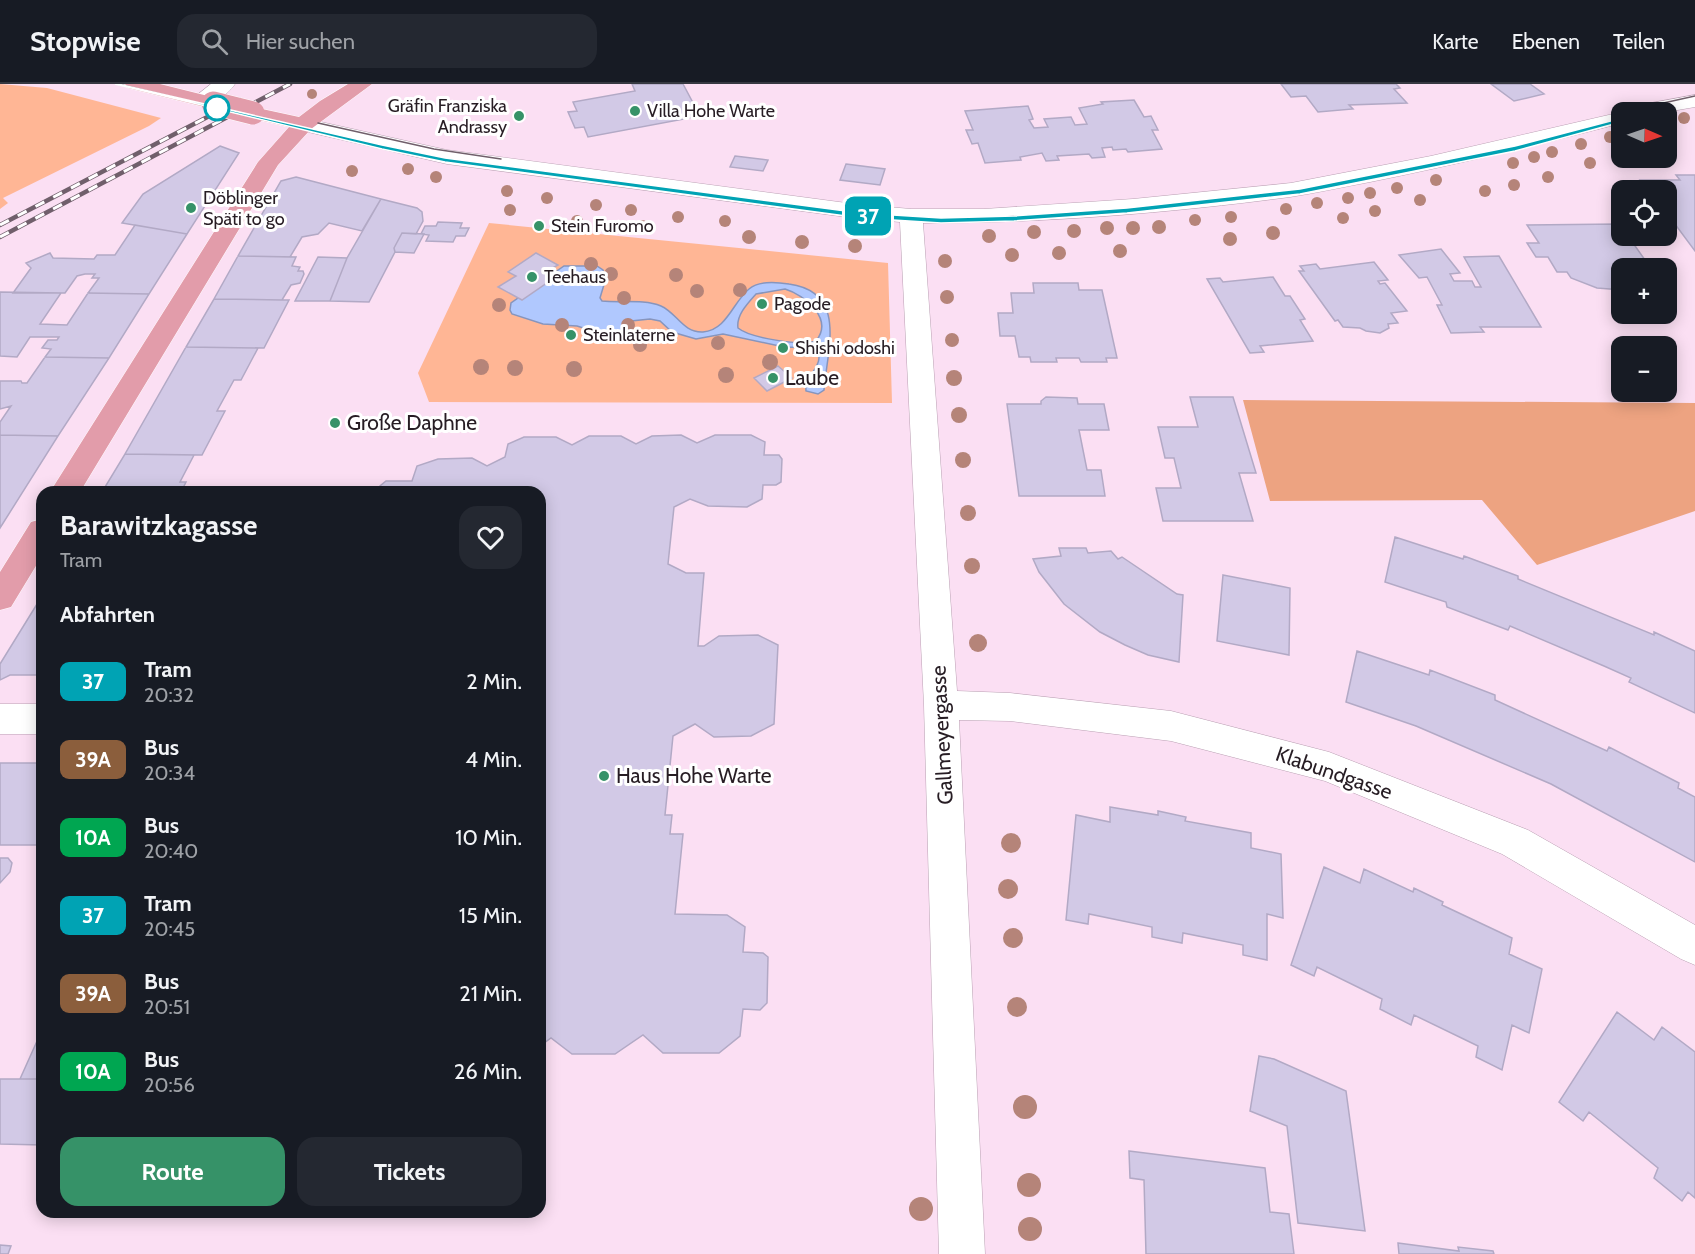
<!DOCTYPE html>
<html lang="de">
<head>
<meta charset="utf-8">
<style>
  body { margin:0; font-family:Cabin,sans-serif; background:#242831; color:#f1f3f6; height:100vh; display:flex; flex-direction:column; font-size:22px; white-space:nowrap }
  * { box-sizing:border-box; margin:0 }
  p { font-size:20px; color:#9ea1a6 }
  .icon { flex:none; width:33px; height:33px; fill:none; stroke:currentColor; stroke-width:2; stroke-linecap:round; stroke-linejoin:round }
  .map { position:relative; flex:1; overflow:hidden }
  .drawer { position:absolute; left:36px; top:402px; width:510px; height:732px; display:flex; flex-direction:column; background:#171b24; border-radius:18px; box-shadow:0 3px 15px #0003 }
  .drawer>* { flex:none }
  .badge { padding:0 12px; border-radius:9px; font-size:21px; line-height:39px }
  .needle { width:39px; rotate:92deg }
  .buttons { position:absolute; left:1611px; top:18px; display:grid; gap:12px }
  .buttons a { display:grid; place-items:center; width:66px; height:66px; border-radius:12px; background:#171b24; box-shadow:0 3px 15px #0003; font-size:30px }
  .map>.badge { position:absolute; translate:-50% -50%; box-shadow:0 0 0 3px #fff }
  h2 { padding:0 24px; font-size:22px; line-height:54px }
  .round { display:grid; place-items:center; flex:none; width:63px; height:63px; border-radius:18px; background:#242831 }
  .summary { display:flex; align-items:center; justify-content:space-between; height:102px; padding:0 24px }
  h1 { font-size:28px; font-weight:700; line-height:45px }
  .action { display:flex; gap:12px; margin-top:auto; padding:12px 24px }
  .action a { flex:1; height:69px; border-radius:18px; background:#369268; color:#fff; font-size:24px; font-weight:700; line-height:69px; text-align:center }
  .action a+a { background:#242831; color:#f1f3f6 }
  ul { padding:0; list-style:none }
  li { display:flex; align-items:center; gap:18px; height:78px; padding:0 24px }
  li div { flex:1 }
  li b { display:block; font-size:22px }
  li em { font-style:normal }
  li .badge { min-width:66px; font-weight:700; text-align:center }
  header { display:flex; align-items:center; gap:36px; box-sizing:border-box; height:84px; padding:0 30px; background:#171b24; border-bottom:2px solid #363941 }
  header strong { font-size:28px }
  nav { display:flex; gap:33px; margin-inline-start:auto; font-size:21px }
  .search { width:420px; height:54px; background:#242831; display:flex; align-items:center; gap:15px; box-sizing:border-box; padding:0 21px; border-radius:18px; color:#9ea1a6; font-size:22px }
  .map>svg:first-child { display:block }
  .green { fill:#ffb695 }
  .forest { fill:#eda381 }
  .water { fill:#b0c8fe; stroke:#8795bd; stroke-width:1.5; fill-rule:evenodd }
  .building { fill:#d2c9e6; stroke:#b2a9c5; stroke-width:1.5 }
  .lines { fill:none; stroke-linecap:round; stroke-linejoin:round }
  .minor-casing { stroke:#baa0b3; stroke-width:1 }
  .major-casing { stroke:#fff; stroke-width:1 }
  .minor { fill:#fff; fill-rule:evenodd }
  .major { fill:#e29caa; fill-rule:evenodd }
  .tram { stroke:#705f6b; stroke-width:1.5 }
  .rail-casing { stroke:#705f6b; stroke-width:4.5 }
  .rail { stroke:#fff; stroke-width:3; stroke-dasharray:10; stroke-linecap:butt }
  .major-bridge-casing { stroke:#fff; stroke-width:24; stroke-linecap:butt }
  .major-bridge { stroke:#e29caa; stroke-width:23 }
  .tree { fill:#b58479 }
  .line { fill:#00a3b4; stroke:#fff; stroke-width:1.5 }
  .stop-dot { fill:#fff; stroke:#00a3b4; stroke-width:3 }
  .poi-dot { fill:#369268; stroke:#fff; stroke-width:2 }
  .labels { text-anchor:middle; stroke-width:6; stroke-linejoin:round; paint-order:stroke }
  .far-poi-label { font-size:18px; fill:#271d24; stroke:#fff; text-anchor:start }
  .poi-label { font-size:21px; fill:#271d24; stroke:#fff; text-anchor:start }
  .street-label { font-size:21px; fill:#271d24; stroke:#fff }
</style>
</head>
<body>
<header>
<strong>Stopwise</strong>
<div class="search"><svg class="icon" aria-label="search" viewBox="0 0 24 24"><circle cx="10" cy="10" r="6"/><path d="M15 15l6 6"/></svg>Hier suchen</div>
<nav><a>Karte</a><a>Ebenen</a><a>Teilen</a></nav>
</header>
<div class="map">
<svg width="1695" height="1170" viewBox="0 0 1695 1170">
  <rect width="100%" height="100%" fill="#fbdff3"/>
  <!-- green -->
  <path class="green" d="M 0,0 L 47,4 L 161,34 L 149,42 L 3,114 L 8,119 L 0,125 Z
    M 489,139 L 888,179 L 892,319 L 429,318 L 418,289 Z"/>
  <!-- forest -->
  <path class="forest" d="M 1243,316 L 1695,319 L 1695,427 L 1537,481 L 1482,416 L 1270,417 Z"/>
  <!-- water -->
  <path class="water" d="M 564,182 L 597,182 L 603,186 L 606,194 L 600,214 L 602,217 C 620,219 644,215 661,222 C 677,229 683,249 703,248 C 727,246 733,218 749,205 C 759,196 777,198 789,200 C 848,208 827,266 824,306 L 818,310 L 806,307 C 804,291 827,281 816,264 L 784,263 L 723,250 L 696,255 L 672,248 L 660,237 L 650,235 L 631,237 L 617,249 L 605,251 L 577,242 L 543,240 L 512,230 L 510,226 L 511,219 ZM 785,205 C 805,211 834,235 816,257 C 801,262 750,254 738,244 C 736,231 748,219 756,210 Z"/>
  <!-- building -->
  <path class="building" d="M 632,0 L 683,0 L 700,32 L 588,53 L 584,43 L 575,44 L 568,28 L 577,27 L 573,18 L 635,7 Z
    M 1281,0 L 1396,0 L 1400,4 L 1394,5 L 1407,19 L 1349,21 L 1353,25 L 1318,28 L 1306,12 L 1291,13 Z
    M 1491,0 L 1530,0 L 1544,10 L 1514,17 Z
    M 1134,16 L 1144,33 L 1151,32 L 1158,46 L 1152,46 L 1162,65 L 1128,68 L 1126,65 L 1113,66 L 1112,63 L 1102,64 L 1105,73 L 1092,74 L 1089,70 L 1057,72 L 1059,76 L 1046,77 L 1042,69 L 1020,73 L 1021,76 L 985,79 L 978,59 L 972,60 L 966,46 L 973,46 L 965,27 L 1028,22 L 1033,35 L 1029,36 L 1034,44 L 1048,43 L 1044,35 L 1071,33 L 1075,41 L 1087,40 L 1079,24 L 1103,20 L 1101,18 Z
    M 220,62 L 239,69 L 187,150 L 122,139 L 143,110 Z
    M 735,72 L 768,76 L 763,87 L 730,83 Z
    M 846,80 L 885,85 L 880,101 L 840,96 Z
    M 1676,91 L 1695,91 L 1695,167 L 1666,128 L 1666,106 L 1647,106 L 1640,96 L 1680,96 Z
    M 296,93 L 381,115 L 362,147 L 329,139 L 318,150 L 302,153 L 290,173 L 238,172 L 281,97 Z
    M 381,115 L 417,124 L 422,128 L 423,137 L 416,150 L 402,149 L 394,164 L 395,168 L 369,218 L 330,217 L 347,174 Z
    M 438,138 L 462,139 L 460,144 L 469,144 L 465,152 L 456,152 L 453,158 L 426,157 L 429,151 L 421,150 L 425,142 L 436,142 Z
    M 1619,140 L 1622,152 L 1628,152 L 1650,183 L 1622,184 L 1622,206 L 1597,204 L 1571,194 L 1567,188 L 1557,188 L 1548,173 L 1536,173 L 1527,159 L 1539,159 L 1527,141 Z
    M 135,141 L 187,150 L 149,210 L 88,209 L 99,194 L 92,194 L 95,190 L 85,190 L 77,192 L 65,209 L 13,209 L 31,184 L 26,179 L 50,169 L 53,174 L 94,175 L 97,171 L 115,171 Z
    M 402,149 L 424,150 L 414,169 L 395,168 L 394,164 Z
    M 1441,165 L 1460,189 L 1450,190 L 1454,197 L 1472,197 L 1475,203 L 1481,203 L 1464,173 L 1499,172 L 1541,243 L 1480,243 L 1484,248 L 1451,249 L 1437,221 L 1442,221 L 1427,193 L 1419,194 L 1399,171 Z
    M 536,169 L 558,181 L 544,189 L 554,194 L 522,216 L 498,203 L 516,192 L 508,188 Z
    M 238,172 L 296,173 L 292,182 L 300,183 L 298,187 L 303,187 L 304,190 L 300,199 L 291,201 L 282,216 L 214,215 Z
    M 318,173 L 347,174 L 330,217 L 295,217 Z
    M 1374,178 L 1388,196 L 1378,197 L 1380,200 L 1385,199 L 1407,227 L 1391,229 L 1398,239 L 1388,240 L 1389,244 L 1380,249 L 1366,247 L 1360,244 L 1343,243 L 1338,236 L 1335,237 L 1299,187 L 1304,187 L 1300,182 L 1316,180 L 1320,185 Z
    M 1273,193 L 1285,212 L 1290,212 L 1305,235 L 1300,236 L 1313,257 L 1260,262 L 1264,268 L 1250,269 L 1207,195 L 1220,194 L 1223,198 Z
    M 1033,199 L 1078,199 L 1079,206 L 1102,206 L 1117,274 L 1106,274 L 1107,278 L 1081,278 L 1079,274 L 1056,274 L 1057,278 L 1031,278 L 1030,273 L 1019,273 L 1015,252 L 1000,252 L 998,229 L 1013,229 L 1011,209 L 1034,209 Z
    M 0,208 L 61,209 L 40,240 L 67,241 L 88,209 L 149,210 L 109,274 L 45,273 L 51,265 L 42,264 L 48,256 L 57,256 L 59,253 L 30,253 L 17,273 L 0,272 Z
    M 214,215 L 282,216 L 289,216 L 264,264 L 186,263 Z
    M 186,263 L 258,264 L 241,296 L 234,296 L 217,327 L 225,327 L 202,371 L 125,370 Z
    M 45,273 L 109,274 L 58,352 L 0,351 L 0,338 L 11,322 L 0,325 L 0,297 L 21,297 L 22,299 L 27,299 Z
    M 778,282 L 792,294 L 767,307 L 754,294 Z
    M 1046,313 L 1077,314 L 1078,320 L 1104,320 L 1109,346 L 1079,346 L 1087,386 L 1101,386 L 1105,412 L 1019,412 L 1007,320 L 1041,320 L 1041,317 Z
    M 1190,313 L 1233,313 L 1256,389 L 1239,389 L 1253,437 L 1163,437 L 1156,404 L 1181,404 L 1174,374 L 1165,374 L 1158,343 L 1198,343 Z
    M 0,351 L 58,352 L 0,444 Z
    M 681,351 L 697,359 L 715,351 L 751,351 L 765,358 L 764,371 L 779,371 L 782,375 L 781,398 L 776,401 L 763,401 L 762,415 L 747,423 L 708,422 L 690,415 L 674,423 L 668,480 L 686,489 L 704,489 L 698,562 L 704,562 L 719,552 L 758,551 L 778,561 L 774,640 L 751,652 L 714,653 L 695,640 L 673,652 L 665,731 L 672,731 L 670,750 L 683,750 L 675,830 L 727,831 L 745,843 L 743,868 L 763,869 L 768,873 L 767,919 L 760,926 L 743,925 L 740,952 L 719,969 L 663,969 L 643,951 L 615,970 L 572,970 L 551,954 L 540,962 L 540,408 L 379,408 L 380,402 L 386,397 L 412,397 L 417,382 L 438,375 L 472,374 L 487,382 L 505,373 L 508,360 L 524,353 L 556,353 L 572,361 L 589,352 L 621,352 L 636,360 L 652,352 Z
    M 125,370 L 194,371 L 180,398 L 186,398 L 181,408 L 102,408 Z
    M 1395,453 L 1463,475 L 1464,472 L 1518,492 L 1518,495 L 1654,551 L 1654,548 L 1695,567 L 1695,629 L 1629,598 L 1631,594 L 1604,582 L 1510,542 L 1508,546 L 1447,523 L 1446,518 L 1385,498 Z
    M 1059,464 L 1086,464 L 1088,469 L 1111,467 L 1118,475 L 1122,473 L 1177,510 L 1183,511 L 1179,578 L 1148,571 L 1125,561 L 1100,548 L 1064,520 L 1039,488 L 1033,475 L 1061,472 Z
    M 1223,491 L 1290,504 L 1289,571 L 1217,557 Z
    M 42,512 L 42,591 L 10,591 L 0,596 L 0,580 Z
    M 1357,567 L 1429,591 L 1430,586 L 1495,611 L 1495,616 L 1607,667 L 1609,663 L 1679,699 L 1678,704 L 1695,713 L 1695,778 L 1551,700 L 1416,642 L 1346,618 Z
    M 0,679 L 42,679 L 42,761 L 0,761 Z
    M 1110,723 L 1158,731 L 1158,727 L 1186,733 L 1185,737 L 1251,749 L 1251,764 L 1281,770 L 1283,834 L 1267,830 L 1267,876 L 1243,871 L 1243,861 L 1183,849 L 1182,859 L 1152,853 L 1152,843 L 1089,830 L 1088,840 L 1066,836 L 1076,731 L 1110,738 Z
    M 0,774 L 8,774 L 12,779 L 10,788 L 0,799 Z
    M 1324,783 L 1360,799 L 1364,785 L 1413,808 L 1414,804 L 1443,818 L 1442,821 L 1512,854 L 1509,870 L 1542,885 L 1529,949 L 1512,941 L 1502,986 L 1476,973 L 1478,962 L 1414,931 L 1411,941 L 1380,925 L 1382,915 L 1317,883 L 1314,892 L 1291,881 Z
    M 1617,928 L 1654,956 L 1662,943 L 1695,968 L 1695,1114 L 1688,1108 L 1682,1117 L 1654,1094 L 1658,1084 L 1589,1028 L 1583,1037 L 1559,1018 Z
    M 42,946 L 42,995 L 20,995 Z
    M 1259,972 L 1274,975 L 1346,1007 L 1365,1147 L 1298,1139 L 1287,1042 L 1250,1027 Z
    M 0,995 L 42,995 L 42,1061 L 0,1060 Z
    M 1129,1067 L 1265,1084 L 1270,1128 L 1289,1130 L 1294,1170 L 1146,1170 L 1144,1096 L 1130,1094 Z
    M 1398,1159 L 1459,1167 L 1458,1163 L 1493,1167 L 1494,1170 L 1399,1170 Z
    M 0,1161 L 11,1162 L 8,1170 L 0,1170 Z"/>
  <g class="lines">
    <!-- minor casing -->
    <g class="minor-casing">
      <path id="minor" d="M 211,0 L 235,0 C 227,12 208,24 194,20 L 191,16 Z
        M 1695,11 L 1695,23 L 1666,28 L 1622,28 L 1622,39 C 1538,61 1454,81 1370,98 C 1343,103 1316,109 1290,113 C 1169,129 1045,139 923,139 L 957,607 L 1010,609 L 1171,627 L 1329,668 L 1528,746 L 1695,841 L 1695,881 L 1681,875 L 1502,770 L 1325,697 L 1171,657 L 1010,637 L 959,636 L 985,1170 L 939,1170 L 924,621 L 900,138 L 854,134 L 447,80 L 295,45 L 292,40 L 295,35 L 303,34 L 447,66 L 854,120 L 911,125 L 984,125 L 1133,115 L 1291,99 L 1431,72 L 1626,27 L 1635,22 Z
        M 0,620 L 42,620 L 42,650 L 0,650 Z"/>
    </g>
    <!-- major casing -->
    <g class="major-casing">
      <path id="major" d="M 125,0 L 160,0 L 220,15 L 223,19 L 220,23 L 213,25 L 128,4 Z
        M 348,0 L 372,0 L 311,45 L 278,81 L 80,408 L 50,408 L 258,78 L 289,43 L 246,33 L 242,29 L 246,25 L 253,23 L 299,33 L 320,17 Z
        M 42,435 L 42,472 L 11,523 L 0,526 L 0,488 L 31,438 Z"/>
    </g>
    <!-- minor -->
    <use href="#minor" class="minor"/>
    <!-- major -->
    <use href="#major" class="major"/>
    <!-- tram -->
    <path class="tram" d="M 118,0 L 382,63 L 457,78 L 861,131 L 941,136 L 1102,128 L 1274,112 L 1420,85 L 1515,64 L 1622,36
      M 1623,28 L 1695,12
      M 318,39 L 434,65 L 501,75"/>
    <!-- rail casing -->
    <g class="rail-casing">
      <path id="rail" d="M 0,141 L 240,16
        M 0,153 L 290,0"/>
    </g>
    <!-- rail -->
    <use href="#rail" class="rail"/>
    <!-- major-bridge casing -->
    <g class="major-bridge-casing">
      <path id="major-bridge" d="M 213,19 L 253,29"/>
    </g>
    <!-- major-bridge -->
    <use href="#major-bridge" class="major-bridge"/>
  </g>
  <!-- trees -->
  <g class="tree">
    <circle cx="312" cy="10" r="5"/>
    <circle cx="1684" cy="34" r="6"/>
    <circle cx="1610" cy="53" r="6"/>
    <circle cx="1581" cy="60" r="6"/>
    <circle cx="1552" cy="68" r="6"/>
    <circle cx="1534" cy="73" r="6"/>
    <circle cx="1513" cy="79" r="6"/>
    <circle cx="1590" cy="79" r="6"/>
    <circle cx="408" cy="85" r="6"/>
    <circle cx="352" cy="87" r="6"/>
    <circle cx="436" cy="93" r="6"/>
    <circle cx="1548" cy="93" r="6"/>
    <circle cx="1436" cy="96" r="6"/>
    <circle cx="1514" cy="101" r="6"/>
    <circle cx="1397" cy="104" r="6"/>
    <circle cx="507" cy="107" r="6"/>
    <circle cx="1485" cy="107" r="6"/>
    <circle cx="1370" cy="109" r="6"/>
    <circle cx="547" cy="114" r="6"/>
    <circle cx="1348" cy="114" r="6"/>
    <circle cx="1420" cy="116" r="6"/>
    <circle cx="1317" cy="119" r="6"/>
    <circle cx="596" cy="121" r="6"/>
    <circle cx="1286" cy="125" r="6"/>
    <circle cx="510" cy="126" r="6"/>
    <circle cx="631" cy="126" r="6"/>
    <circle cx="1375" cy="127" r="6"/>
    <circle cx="678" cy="133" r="6"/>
    <circle cx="1231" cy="133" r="6"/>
    <circle cx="1343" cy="134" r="6"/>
    <circle cx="1195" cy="136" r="6"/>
    <circle cx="577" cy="137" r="6"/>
    <circle cx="725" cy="137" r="6"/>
    <circle cx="642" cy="143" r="7"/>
    <circle cx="1159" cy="143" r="7"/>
    <circle cx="1107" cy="144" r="7"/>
    <circle cx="1133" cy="144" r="7"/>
    <circle cx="1074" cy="147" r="7"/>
    <circle cx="1034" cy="148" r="7"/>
    <circle cx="1273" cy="149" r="7"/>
    <circle cx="989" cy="152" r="7"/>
    <circle cx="749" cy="153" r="7"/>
    <circle cx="1230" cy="155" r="7"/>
    <circle cx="802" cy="158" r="7"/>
    <circle cx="855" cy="162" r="7"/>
    <circle cx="1120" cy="167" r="7"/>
    <circle cx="1059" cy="169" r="7"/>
    <circle cx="1012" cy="171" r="7"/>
    <circle cx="945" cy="177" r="7"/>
    <circle cx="591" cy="180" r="7"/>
    <circle cx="611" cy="190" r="7"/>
    <circle cx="676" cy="191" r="7"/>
    <circle cx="740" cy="206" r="7"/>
    <circle cx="697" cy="207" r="7"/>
    <circle cx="947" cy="213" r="7"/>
    <circle cx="624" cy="214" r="7"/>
    <circle cx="499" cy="221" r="7"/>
    <circle cx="562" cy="241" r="7"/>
    <circle cx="628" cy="241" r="7"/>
    <circle cx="952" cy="256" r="7"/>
    <circle cx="718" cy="259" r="7"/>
    <circle cx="640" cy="261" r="7"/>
    <circle cx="770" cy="278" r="8"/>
    <circle cx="481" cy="283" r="8"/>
    <circle cx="515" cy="284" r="8"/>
    <circle cx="574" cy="285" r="8"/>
    <circle cx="726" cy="291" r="8"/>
    <circle cx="954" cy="294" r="8"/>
    <circle cx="959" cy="331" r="8"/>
    <circle cx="963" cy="376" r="8"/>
    <circle cx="968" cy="429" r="8"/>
    <circle cx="972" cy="482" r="8"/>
    <circle cx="978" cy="559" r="9"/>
    <circle cx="1011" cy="759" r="10"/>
    <circle cx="1008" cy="805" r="10"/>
    <circle cx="1013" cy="854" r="10"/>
    <circle cx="1017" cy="923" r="10"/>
    <circle cx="1025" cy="1023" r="12"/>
    <circle cx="1029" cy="1101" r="12"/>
    <circle cx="921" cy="1125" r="12"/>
    <circle cx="1030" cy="1145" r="12"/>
  </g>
  <!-- line -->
  <path class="line" d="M 115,0 L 118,0 L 382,61 L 445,74 L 861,129 L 941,134 L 1014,132 L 1127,124 L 1300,105 L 1515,62 L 1622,34 L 1625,37 L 1515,67 L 1300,110 L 1127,129 L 1014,137 L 941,139 L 861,134 L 445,78 L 382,65 Z"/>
  <!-- markers -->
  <circle class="stop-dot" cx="217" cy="24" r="12"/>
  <g class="poi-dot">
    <circle cx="635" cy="27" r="6"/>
    <circle cx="519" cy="32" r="6"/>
    <circle cx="191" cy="124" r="6"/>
    <circle cx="539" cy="142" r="6"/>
    <circle cx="532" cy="193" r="6"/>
    <circle cx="762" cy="220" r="6"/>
    <circle cx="571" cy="251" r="6"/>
    <circle cx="783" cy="264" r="6"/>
    <circle cx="773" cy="294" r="6"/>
    <circle cx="335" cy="339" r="6"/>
    <circle cx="604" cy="692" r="6"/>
  </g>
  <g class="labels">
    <!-- far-poi labels -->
    <g class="far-poi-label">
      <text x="507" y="28" text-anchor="end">Gräfin Franziska<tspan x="507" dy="21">Andrassy</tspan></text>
      <text x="647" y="33">Villa Hohe Warte</text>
      <text x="203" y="120">Döblinger<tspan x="203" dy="21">Späti to go</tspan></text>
      <text x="551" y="148">Stein Furomo</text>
      <text x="544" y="199">Teehaus</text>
      <text x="774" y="226">Pagode</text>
      <text x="583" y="257">Steinlaterne</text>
      <text x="795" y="270">Shishi odoshi</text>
    </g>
    <!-- poi labels -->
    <g class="poi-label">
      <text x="785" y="301">Laube</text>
      <text x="347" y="346">Große Daphne</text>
      <text x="616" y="699">Haus Hohe Warte</text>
    </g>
    <!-- street labels -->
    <g class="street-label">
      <text transform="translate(942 651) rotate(-93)" y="7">Gallmeyergasse</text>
      <text transform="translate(1334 689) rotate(19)" y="7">Klabundgasse</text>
    </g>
  </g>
</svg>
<div class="buttons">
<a><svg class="needle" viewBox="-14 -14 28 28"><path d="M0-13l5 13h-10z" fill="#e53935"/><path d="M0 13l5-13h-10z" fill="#9ea1a6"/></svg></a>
<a><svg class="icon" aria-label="locate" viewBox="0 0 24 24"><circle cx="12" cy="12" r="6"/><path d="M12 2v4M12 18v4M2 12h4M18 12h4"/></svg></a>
<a>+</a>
<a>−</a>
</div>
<b class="badge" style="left:868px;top:132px;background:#00a3b4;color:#fff">37</b>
<section class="drawer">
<div class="summary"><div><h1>Barawitzkagasse</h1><p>Tram</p></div><a class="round"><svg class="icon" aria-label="heart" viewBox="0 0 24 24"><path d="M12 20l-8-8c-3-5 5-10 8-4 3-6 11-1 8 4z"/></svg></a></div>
<h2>Abfahrten</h2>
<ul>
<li><span class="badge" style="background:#00a3b4;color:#fff">37</span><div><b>Tram</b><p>20:32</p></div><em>2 Min.</em></li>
<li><span class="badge" style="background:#8b5e3c;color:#fff">39A</span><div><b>Bus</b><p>20:34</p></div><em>4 Min.</em></li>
<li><span class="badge" style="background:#00a651;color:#fff">10A</span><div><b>Bus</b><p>20:40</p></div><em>10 Min.</em></li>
<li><span class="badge" style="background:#00a3b4;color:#fff">37</span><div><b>Tram</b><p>20:45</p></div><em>15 Min.</em></li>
<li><span class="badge" style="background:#8b5e3c;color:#fff">39A</span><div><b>Bus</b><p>20:51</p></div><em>21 Min.</em></li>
<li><span class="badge" style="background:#00a651;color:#fff">10A</span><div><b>Bus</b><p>20:56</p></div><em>26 Min.</em></li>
</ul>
<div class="action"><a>Route</a><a>Tickets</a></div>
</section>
</div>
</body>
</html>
